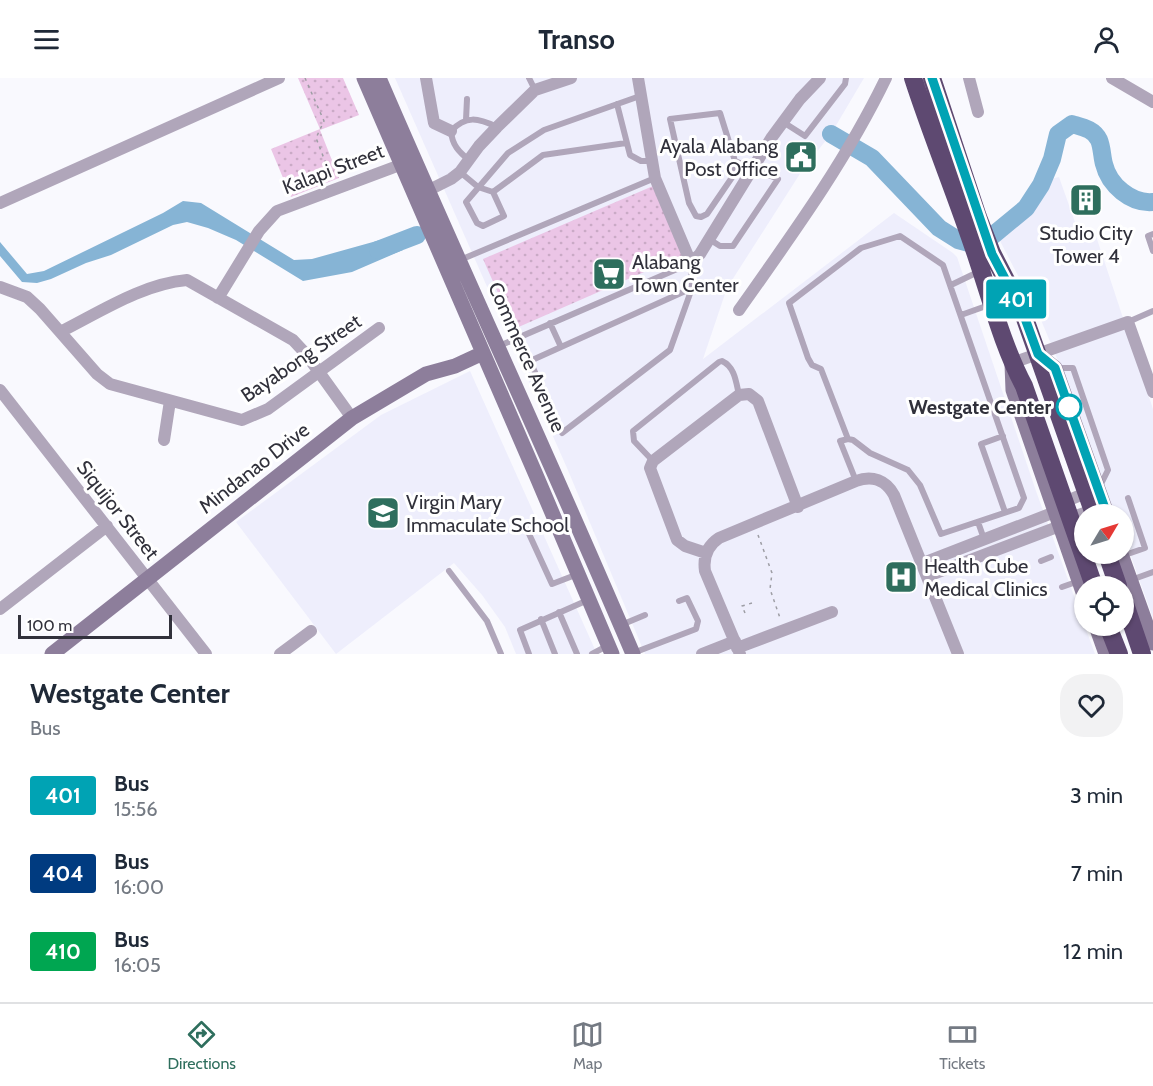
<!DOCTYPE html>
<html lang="en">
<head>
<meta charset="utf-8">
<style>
  body { margin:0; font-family:Cabin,sans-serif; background:#f2f2f3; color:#1f2937; height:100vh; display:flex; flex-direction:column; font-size:22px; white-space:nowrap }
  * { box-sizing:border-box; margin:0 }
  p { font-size:20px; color:#747a83 }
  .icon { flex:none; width:33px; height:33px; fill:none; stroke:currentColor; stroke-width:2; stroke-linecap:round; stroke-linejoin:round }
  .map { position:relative; height:576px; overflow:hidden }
  .details { display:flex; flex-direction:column; background:#fff; flex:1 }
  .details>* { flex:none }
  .badge { padding:0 12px; border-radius:4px; font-size:21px; line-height:39px }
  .needle { width:39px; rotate:52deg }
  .tools { position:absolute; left:1074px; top:426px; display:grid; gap:12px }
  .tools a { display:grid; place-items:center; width:60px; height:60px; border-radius:50%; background:#fff; box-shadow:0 2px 4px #0004; font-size:30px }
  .scale { position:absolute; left:18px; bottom:15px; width:154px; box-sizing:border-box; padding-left:6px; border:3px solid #31313b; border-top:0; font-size:16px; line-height:21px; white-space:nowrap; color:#31313b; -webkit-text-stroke:4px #fff; paint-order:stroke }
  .map>.badge { position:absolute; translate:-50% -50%; box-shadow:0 0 0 3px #fff }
  .round { display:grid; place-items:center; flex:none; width:63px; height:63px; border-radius:24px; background:#f2f2f3 }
  .overview { display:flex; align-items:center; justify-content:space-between; height:102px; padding:0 30px }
  h1 { font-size:28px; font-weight:800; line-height:45px }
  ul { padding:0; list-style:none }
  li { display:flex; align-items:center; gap:18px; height:78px; padding:0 30px }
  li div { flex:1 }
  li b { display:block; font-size:22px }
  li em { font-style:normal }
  li .badge { min-width:66px; font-weight:700; text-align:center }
  header { display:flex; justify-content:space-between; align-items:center; height:78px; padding:0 30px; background:#fff; font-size:27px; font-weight:800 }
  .tabs { display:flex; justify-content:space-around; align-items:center; height:84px; border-top:2px solid #e0e1e3; background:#fff; font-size:16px; color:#747a83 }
  .tabs a { display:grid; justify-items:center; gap:3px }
  .tabs .active { color:#2e6e5d }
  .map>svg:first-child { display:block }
  .built { fill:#eeeefc }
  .grass { fill:url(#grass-dots) }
  .water { fill:#86b4d5 }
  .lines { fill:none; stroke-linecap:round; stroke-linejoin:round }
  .river { stroke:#86b4d5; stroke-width:18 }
  .path { stroke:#9d9da4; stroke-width:1.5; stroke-dasharray:3 4.5; stroke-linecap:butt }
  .lane { stroke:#b0a6ba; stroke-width:6 }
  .street { stroke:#b0a6ba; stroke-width:12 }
  .secondary { stroke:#8d7e9b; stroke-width:15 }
  .highway { stroke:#5e4971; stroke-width:18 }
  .line-casing { stroke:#fff; stroke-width:14 }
  .line { stroke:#00a3b4; stroke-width:9 }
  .stop-dot { fill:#fff; stroke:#00a3b4; stroke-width:3 }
  .labels { text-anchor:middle; stroke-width:6; stroke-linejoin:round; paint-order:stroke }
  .poi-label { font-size:20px; fill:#31313b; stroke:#fff; text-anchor:start }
  .street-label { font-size:20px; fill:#31313b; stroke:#fff }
  .stop-label { font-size:20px; font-weight:bold; fill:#31313b; stroke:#fff; text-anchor:end }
</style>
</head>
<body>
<header><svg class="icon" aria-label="menu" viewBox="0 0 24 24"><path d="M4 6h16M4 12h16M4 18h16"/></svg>Transo<svg class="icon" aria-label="person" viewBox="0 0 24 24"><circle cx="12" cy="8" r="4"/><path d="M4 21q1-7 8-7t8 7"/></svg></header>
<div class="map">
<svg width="1153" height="576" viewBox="0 0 1153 576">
  <defs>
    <pattern id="grass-dots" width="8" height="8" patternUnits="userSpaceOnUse" patternTransform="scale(1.5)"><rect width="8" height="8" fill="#ebc5e6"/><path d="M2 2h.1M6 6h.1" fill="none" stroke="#caaac6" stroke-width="1.8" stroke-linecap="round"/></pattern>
  </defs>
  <rect width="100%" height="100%" fill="#f9f9fe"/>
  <!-- built -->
  <path class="built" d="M 395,0 L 864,0 L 831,56 L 803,91 L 727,210 L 703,281 L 894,135 L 953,175 L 957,179 L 1036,413 L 1095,576 L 645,576 L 567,390 Z
    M 1059,99 L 1081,161 L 1096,158 L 1153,331 L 1153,540 L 1124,459 L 1124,436 L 1115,436 L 1074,321 L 1041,242 L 999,161 L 1023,142 L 1036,128 L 1051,101 Z
    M 470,293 L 597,576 L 516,576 L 505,549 L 482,517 L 454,485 L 336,576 L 236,444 L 381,337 Z"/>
  <!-- grass -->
  <path class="grass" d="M 298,0 L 343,0 L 359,37 L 320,52 L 339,100 L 291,119 L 271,71 L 320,51 Z
    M 653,108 L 683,177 L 514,251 L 483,181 Z"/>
  <!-- water -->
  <path class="water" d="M 183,123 L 201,125 L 294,182 L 312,181 L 398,157 L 403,172 L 352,194 L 303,203 L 236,162 L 208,150 L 187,144 L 173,147 L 111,177 L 86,185 L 51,201 L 37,205 L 22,204 L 0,178 L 0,164 L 27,196 L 44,193 L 163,135 Z"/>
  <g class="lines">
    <!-- river -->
    <path class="river" d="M 831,56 L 872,80 L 939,150 L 958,162 L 980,168 L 1026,130 L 1041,107 L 1052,81 L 1058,56 L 1072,46 C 1082,49 1094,51 1099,62 C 1102,69 1102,79 1104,86 C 1109,107 1131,126 1153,124
      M 378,172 L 417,157"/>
    <!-- path -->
    <path class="path" d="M 305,0 L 324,43 L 316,60 L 332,101
      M 758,457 L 772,495 L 770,511 L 780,540
      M 745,535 L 742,528 L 752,525"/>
    <!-- lane -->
    <path class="lane" d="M 529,0 L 535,12
      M 617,26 L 630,77 L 641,83 L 651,83
      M 720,35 L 735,83 L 733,98 L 707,136 L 701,139 L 696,138 L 689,125 L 670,41 Z
      M 466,42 L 467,21
      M 783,44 L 805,58 L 845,6 L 846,0
      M 469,82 C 459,74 452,67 451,53 C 466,37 478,40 497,49
      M 460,94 L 478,109 L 493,114 L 543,77 L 626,65
      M 493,114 L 504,138 L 483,148 L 477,145 L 466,124 L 508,75 L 544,52 L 640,18
      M 1153,156 L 1148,158 L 1153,173
      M 900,158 L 943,187 L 1024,420 L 1019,430 L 941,456 L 920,407 L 908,392 L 870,375 L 853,362 L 848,361 L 821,291 L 812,287 L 808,280 L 789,225 L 861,170 Z
      M 709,161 L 720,168 L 733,168 L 778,101 L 735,83
      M 460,182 L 655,100
      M 951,207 L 978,194
      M 961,237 L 989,227
      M 1128,244 L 1153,233
      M 550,245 L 561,269
      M 499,268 L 691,185 L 692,210 L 670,272 L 562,355 L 530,283 L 692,210
      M 1056,290 L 1073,290 L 1108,392 L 1100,408
      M 1003,358 L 981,366 L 1005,434
      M 848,361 L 840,363 L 856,403
      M 653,383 L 634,363 L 633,353 L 719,284 L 722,283 C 735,289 736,304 739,317
      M 978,444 L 984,461
      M 524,445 L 552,506 L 578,496
      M 1122,478 L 1145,470 L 1128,420
      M 1041,483 L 1051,479
      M 449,493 L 487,543 L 501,576
      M 1131,502 L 1153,494
      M 1062,509 L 1079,503
      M 559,534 L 577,576
      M 541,541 L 555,576
      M 621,547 L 645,537
      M 633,575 L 696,551 L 698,543 L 687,520 L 679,523
      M 529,576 L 520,552 L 588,522
      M 592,576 L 607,568"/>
    <!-- street -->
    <path class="street" d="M 426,0 L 434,45 L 451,53
      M 638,0 L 655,100 L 691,185 L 700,176 L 772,59 L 800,21 L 820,0
      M 969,0 L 978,34
      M 1112,0 L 1153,24
      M 421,116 L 451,101 L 460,94 L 479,68 L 497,49 L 535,12 L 571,0
      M 0,125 L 279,0
      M 0,209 L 27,219 L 40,231 L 97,296 L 110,306 L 242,342 L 268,331 L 379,250
      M 218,220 L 259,153 L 277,133 L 400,87
      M 739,232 C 792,157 846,83 886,0
      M 60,254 C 100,234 142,206 187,202 L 293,262 L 306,276 L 352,340
      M 1012,285 L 1128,244 L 1153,314
      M 0,312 L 206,576
      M 164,362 L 170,323
      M 706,475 L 685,468 L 677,462 L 650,390 L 653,383 L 739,317 L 749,316 L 758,323 L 798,429
      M 923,485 L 1055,434 L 1064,424 L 1086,415
      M 928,498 L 1060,448 L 1070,440 L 1093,432
      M 0,531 L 107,448
      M 737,570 L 832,534
      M 280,576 L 311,553
      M 702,576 L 735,563
      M 740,576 L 705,493 C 703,479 707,468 719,460 L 856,403 C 872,397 886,402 894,417 L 958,576"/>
    <!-- secondary -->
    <path class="secondary" d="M 364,0 L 536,397 L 612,576
      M 379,0 C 462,193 551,383 633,576
      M 1037,276 L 1055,290 L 1107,436
      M 1012,286 L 1013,312 L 1084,517
      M 1121,476 L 1153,565
      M 1096,548 L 1106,576
      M 52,576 L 352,340 L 426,296 L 455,288 L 483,275"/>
    <!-- highway -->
    <path class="highway" d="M 913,0 C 933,62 958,121 978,183 C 992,225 1003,268 1024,308 L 1094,508
      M 932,0 L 978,139 L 992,175 L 1023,235 L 1094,436
      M 1107,476 L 1118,508
      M 1124,523 L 1142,576
      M 1108,548 L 1119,576"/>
  </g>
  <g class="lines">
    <!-- line casing -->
    <g class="line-casing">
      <path id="line" d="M 932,0 L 992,176 L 1023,235 L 1038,276 L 1055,290 L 1107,436"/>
    </g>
    <!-- line -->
    <use href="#line" class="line"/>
  </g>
  <!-- icons -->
  <defs>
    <g id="civic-square" transform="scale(1.725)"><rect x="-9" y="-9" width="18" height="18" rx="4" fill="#2e6e5d" stroke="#fff"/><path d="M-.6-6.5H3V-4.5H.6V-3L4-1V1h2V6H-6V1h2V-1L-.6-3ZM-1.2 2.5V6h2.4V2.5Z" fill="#fff"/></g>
    <g id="building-square" transform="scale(1.725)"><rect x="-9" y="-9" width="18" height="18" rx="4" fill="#2e6e5d" stroke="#fff"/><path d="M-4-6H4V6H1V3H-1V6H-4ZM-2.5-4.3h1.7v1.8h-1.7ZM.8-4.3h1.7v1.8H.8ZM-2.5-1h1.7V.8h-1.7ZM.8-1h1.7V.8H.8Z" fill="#fff"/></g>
    <g id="supermarket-square" transform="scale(1.725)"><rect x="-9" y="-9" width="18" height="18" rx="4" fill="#2e6e5d" stroke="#fff"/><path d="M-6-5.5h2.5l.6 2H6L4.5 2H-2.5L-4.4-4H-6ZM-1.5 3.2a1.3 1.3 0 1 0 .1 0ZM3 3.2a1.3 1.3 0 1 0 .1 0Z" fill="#fff"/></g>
    <g id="school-square" transform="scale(1.725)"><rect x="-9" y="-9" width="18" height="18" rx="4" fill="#2e6e5d" stroke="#fff"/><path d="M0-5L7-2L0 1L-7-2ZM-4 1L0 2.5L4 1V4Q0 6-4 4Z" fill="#fff"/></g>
    <g id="hospital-square" transform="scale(1.725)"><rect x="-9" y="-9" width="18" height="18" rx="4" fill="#2e6e5d" stroke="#fff"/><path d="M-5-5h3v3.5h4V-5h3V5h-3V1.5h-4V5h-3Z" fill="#fff"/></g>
  </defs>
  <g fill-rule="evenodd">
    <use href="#civic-square" x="801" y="79"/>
    <use href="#building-square" x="1086" y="122"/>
    <use href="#supermarket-square" x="609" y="196"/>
    <use href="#school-square" x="383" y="435"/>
    <use href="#hospital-square" x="901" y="499"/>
  </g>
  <!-- markers -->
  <circle class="stop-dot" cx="1069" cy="329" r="12"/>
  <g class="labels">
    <!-- poi labels -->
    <g class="poi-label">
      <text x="778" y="75" text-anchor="end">Ayala Alabang<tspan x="778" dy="23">Post Office</tspan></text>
      <text x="1086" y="162" text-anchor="middle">Studio City<tspan x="1086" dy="23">Tower 4</tspan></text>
      <text x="632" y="191">Alabang<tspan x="632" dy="23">Town Center</tspan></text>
      <text x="406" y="431">Virgin Mary<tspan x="406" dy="23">Immaculate School</tspan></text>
      <text x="924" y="495">Health Cube<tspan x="924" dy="23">Medical Clinics</tspan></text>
    </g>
    <!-- street labels -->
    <g class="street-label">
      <text transform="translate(333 91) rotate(-21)" y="7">Kalapi Street</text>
      <text transform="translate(527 279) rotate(66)" y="7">Commerce Avenue</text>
      <text transform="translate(301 280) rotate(-34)" y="7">Bayabong Street</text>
      <text transform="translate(254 390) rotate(-38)" y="7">Mindanao Drive</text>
      <text transform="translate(118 432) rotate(52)" y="7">Siquijor Street</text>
    </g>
    <!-- stop labels -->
    <g class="stop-label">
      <text x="1051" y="336">Westgate Center</text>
    </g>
  </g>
</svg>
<div class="tools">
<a><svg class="needle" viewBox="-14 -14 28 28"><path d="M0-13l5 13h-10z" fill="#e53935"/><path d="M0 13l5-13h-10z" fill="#747a83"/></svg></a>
<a><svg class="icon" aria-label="locate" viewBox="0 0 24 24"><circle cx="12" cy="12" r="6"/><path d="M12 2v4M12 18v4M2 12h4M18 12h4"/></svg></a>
</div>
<div class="scale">100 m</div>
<b class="badge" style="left:1016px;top:221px;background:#00a3b4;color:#fff">401</b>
</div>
<section class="details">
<div class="overview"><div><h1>Westgate Center</h1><p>Bus</p></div><a class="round"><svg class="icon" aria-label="heart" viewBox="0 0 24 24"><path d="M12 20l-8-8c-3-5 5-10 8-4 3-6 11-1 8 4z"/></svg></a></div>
<ul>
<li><span class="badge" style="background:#00a3b4;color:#fff">401</span><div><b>Bus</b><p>15:56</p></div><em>3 min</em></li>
<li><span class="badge" style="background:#003b80;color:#fff">404</span><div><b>Bus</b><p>16:00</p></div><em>7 min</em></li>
<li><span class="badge" style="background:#00a651;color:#fff">410</span><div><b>Bus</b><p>16:05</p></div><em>12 min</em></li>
</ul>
</section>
<nav class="tabs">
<a class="active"><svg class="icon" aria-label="directions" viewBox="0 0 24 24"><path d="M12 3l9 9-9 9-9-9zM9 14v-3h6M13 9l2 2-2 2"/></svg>Directions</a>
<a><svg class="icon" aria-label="map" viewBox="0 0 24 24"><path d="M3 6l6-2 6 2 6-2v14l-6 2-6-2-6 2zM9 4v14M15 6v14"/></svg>Map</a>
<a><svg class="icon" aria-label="tickets" viewBox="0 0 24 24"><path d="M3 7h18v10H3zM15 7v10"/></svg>Tickets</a>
</nav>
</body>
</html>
